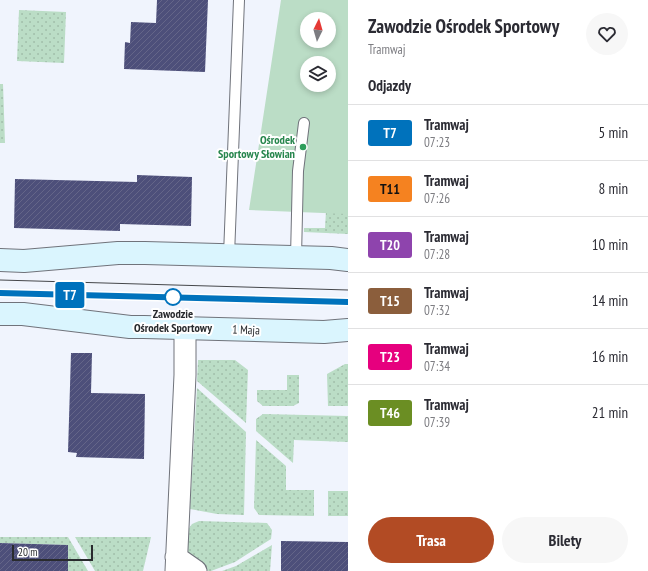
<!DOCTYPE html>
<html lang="pl">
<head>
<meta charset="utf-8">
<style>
  body { margin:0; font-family:"PT Sans Narrow",sans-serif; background:#f7f7f7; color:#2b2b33; height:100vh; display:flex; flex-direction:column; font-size:15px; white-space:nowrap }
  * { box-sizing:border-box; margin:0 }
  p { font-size:13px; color:#7c7c81 }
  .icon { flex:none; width:22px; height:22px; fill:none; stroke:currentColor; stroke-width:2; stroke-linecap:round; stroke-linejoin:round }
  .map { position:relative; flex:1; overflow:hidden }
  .details { display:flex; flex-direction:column; background:#fff; width:300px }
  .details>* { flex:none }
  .badge { padding:0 8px; border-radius:3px; font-size:14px; line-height:26px }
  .needle { width:26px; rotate:5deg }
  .buttons { position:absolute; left:300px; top:12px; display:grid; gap:8px }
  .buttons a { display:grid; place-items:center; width:36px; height:36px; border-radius:50%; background:#fff; box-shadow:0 2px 6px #0003; font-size:20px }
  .scale { position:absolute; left:12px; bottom:10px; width:81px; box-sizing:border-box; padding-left:4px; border:2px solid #292b2e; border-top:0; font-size:11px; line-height:14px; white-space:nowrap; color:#292b2e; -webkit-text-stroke:3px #fff; paint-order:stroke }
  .map>.badge { position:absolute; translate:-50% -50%; box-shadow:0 0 0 2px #fff }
  h2 { padding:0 20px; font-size:15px; line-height:36px }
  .round { display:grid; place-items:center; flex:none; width:42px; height:42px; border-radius:21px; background:#f7f7f7 }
  .overview { display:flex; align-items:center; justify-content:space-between; height:68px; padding:0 20px }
  h1 { font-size:19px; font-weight:800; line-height:30px }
  .cta { display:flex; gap:8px; margin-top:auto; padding:8px 20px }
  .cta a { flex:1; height:46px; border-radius:24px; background:#b24b24; color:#fff; font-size:16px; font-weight:800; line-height:46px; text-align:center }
  .cta a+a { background:#f7f7f7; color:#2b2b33 }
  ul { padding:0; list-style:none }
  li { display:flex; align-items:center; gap:12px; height:56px; padding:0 20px; border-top:1px solid #e1e1e2 }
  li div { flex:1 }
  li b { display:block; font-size:15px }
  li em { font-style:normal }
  li .badge { min-width:44px; font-weight:700; text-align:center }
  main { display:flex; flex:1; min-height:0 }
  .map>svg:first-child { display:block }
  .green { fill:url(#green-dots) }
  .pitch { fill:#bbddc6; fill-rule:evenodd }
  .building { fill:url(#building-hatch) }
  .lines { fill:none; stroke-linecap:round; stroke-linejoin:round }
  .lane-casing { stroke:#70737b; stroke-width:12 }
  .street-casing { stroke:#70737b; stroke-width:23 }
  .secondary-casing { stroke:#70737b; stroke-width:24 }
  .lane { stroke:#fff; stroke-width:10 }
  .street { stroke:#fff; stroke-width:21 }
  .secondary { stroke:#daf5fe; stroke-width:22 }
  .tram { stroke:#45474b; stroke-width:1 }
  .line-casing { stroke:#fff; stroke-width:9 }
  .line { stroke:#0072bc; stroke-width:6 }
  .leisure-dot { fill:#2e9e5b; stroke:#fff; stroke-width:1.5 }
  .stop-dot { fill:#fff; stroke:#0072bc; stroke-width:2 }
  .labels { text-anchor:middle; stroke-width:4; stroke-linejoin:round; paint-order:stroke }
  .leisure-label { font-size:12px; font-weight:bold; fill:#27864d; stroke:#fff; text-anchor:end }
  .stop-label { font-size:12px; font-weight:bold; fill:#292b2e; stroke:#fff }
  .street-label { font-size:12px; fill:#292b2e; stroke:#fff }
</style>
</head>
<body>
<main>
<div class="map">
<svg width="348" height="571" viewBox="0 0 348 571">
  <defs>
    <pattern id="green-dots" width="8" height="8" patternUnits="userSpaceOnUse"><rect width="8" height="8" fill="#bbddc6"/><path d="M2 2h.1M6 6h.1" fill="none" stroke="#a1beaa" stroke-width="1.8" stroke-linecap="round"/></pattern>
    <pattern id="building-hatch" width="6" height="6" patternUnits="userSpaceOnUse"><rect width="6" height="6" fill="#4d4f7a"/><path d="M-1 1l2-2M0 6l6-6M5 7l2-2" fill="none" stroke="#646588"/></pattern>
  </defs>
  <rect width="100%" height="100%" fill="#f0f4fd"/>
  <!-- green -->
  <path class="green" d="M 19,10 L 66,12 L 64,63 L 17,61 Z
    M 0,84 L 3,84 L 5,143 L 0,143 Z
    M 326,211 L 348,212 L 348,234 L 304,232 L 304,228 L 325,228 Z
    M 198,360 L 235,360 L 248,370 L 246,423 L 197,381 Z
    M 345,364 L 348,364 L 348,406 L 328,406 L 327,374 Z
    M 287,375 L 299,375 L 299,403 L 293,406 L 263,406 L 257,401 L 257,390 L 287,390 Z
    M 197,388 L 246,432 L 244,515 L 217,514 L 190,509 Z
    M 263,414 L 348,416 L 348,442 L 294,440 L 293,463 L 256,431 L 256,419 Z
    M 256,440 L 286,466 L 286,490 L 314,490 L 314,516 L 259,515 L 254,508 Z
    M 328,491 L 348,491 L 348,516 L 328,516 Z
    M 199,521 L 267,523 L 272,530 L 271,539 L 235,562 L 211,571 L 208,571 L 187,551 L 188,530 L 192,524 Z
    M 0,537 L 68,537 L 88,571 L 68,571 L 68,545 L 0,543 Z
    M 75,537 L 151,537 L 143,571 L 95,571 Z
    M 272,545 L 270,571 L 222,571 L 236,566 Z"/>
  <!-- pitch -->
  <path class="pitch" d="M 281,0 L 348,0 L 348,214 L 249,210 ZM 307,19 L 329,19 L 329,41 L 307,41 ZM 307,63 L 329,63 L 329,85 L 307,85 Z"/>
  <!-- building -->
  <path class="building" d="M 157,0 L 208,0 L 205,72 L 124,69 L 125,42 L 130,43 L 131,22 L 156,23 Z
    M 137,175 L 192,177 L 191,226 L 120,224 L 120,231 L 14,228 L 15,179 L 137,182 Z
    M 71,353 L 92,353 L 91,393 L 145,394 L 144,459 L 76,457 L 77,453 L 68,452 Z
    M 281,541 L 348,542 L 348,571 L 281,571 Z
    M 0,543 L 68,545 L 68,571 L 0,571 Z"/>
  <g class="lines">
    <!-- lane casing -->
    <g class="lane-casing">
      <path id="lane" d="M 229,255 L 239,0
        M 296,257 L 298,171 L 304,123"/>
    </g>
    <!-- street casing -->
    <g class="street-casing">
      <path id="street" d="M 176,557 L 196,571
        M 176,571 L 185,375 L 185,328"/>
    </g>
    <!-- secondary casing -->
    <g class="secondary-casing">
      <path id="secondary" d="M 0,260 L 24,261 L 118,253 L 145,253 L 331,258 L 348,260
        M 0,314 L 23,314 L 130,327 L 144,327 L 324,332 L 348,330"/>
    </g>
    <!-- lane -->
    <use href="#lane" class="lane"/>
    <!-- street -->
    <use href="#street" class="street"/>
    <!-- secondary -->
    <use href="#secondary" class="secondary"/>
    <!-- tram -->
    <path class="tram" d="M 0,280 L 348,290
      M 0,293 L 348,302"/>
  </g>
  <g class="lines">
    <!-- line casing -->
    <g class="line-casing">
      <path id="line" d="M 0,293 L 348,302"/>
    </g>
    <!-- line -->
    <use href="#line" class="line"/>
  </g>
  <!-- markers -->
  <circle class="leisure-dot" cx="303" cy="147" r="4"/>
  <circle class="stop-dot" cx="173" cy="297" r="8"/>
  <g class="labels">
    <!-- leisure labels -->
    <g class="leisure-label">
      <text x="295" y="144">Ośrodek<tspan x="295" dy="14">Sportowy Słowian</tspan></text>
    </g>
    <!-- stop labels -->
    <g class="stop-label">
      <text x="173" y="318">Zawodzie<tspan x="173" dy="14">Ośrodek Sportowy</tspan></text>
    </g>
    <!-- street labels -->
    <g class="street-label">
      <text transform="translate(246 330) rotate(2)" y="4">1 Maja</text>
    </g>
  </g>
</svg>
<div class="buttons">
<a><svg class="needle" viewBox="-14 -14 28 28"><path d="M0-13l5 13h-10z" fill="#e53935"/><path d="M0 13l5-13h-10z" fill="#7c7c81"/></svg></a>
<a><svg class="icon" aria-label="layers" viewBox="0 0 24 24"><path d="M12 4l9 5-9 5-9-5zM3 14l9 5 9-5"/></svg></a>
</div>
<div class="scale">20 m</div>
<b class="badge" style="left:70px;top:295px;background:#0072bc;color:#fff">T7</b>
</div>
<section class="details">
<div class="overview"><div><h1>Zawodzie Ośrodek Sportowy</h1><p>Tramwaj</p></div><a class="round"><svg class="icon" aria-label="heart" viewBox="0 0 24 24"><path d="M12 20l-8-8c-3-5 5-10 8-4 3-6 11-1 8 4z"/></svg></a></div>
<h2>Odjazdy</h2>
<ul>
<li><span class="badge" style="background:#0072bc;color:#fff">T7</span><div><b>Tramwaj</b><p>07:23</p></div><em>5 min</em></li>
<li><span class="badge" style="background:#f58220;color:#111">T11</span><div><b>Tramwaj</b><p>07:26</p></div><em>8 min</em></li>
<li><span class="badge" style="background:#8e44ad;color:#fff">T20</span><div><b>Tramwaj</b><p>07:28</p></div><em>10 min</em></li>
<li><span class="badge" style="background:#8b5e3c;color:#fff">T15</span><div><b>Tramwaj</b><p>07:32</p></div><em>14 min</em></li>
<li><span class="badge" style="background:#e6007e;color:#fff">T23</span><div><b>Tramwaj</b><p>07:34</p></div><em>16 min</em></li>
<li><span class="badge" style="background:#6b8e23;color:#fff">T46</span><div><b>Tramwaj</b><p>07:39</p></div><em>21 min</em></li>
</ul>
<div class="cta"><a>Trasa</a><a>Bilety</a></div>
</section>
</main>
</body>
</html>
